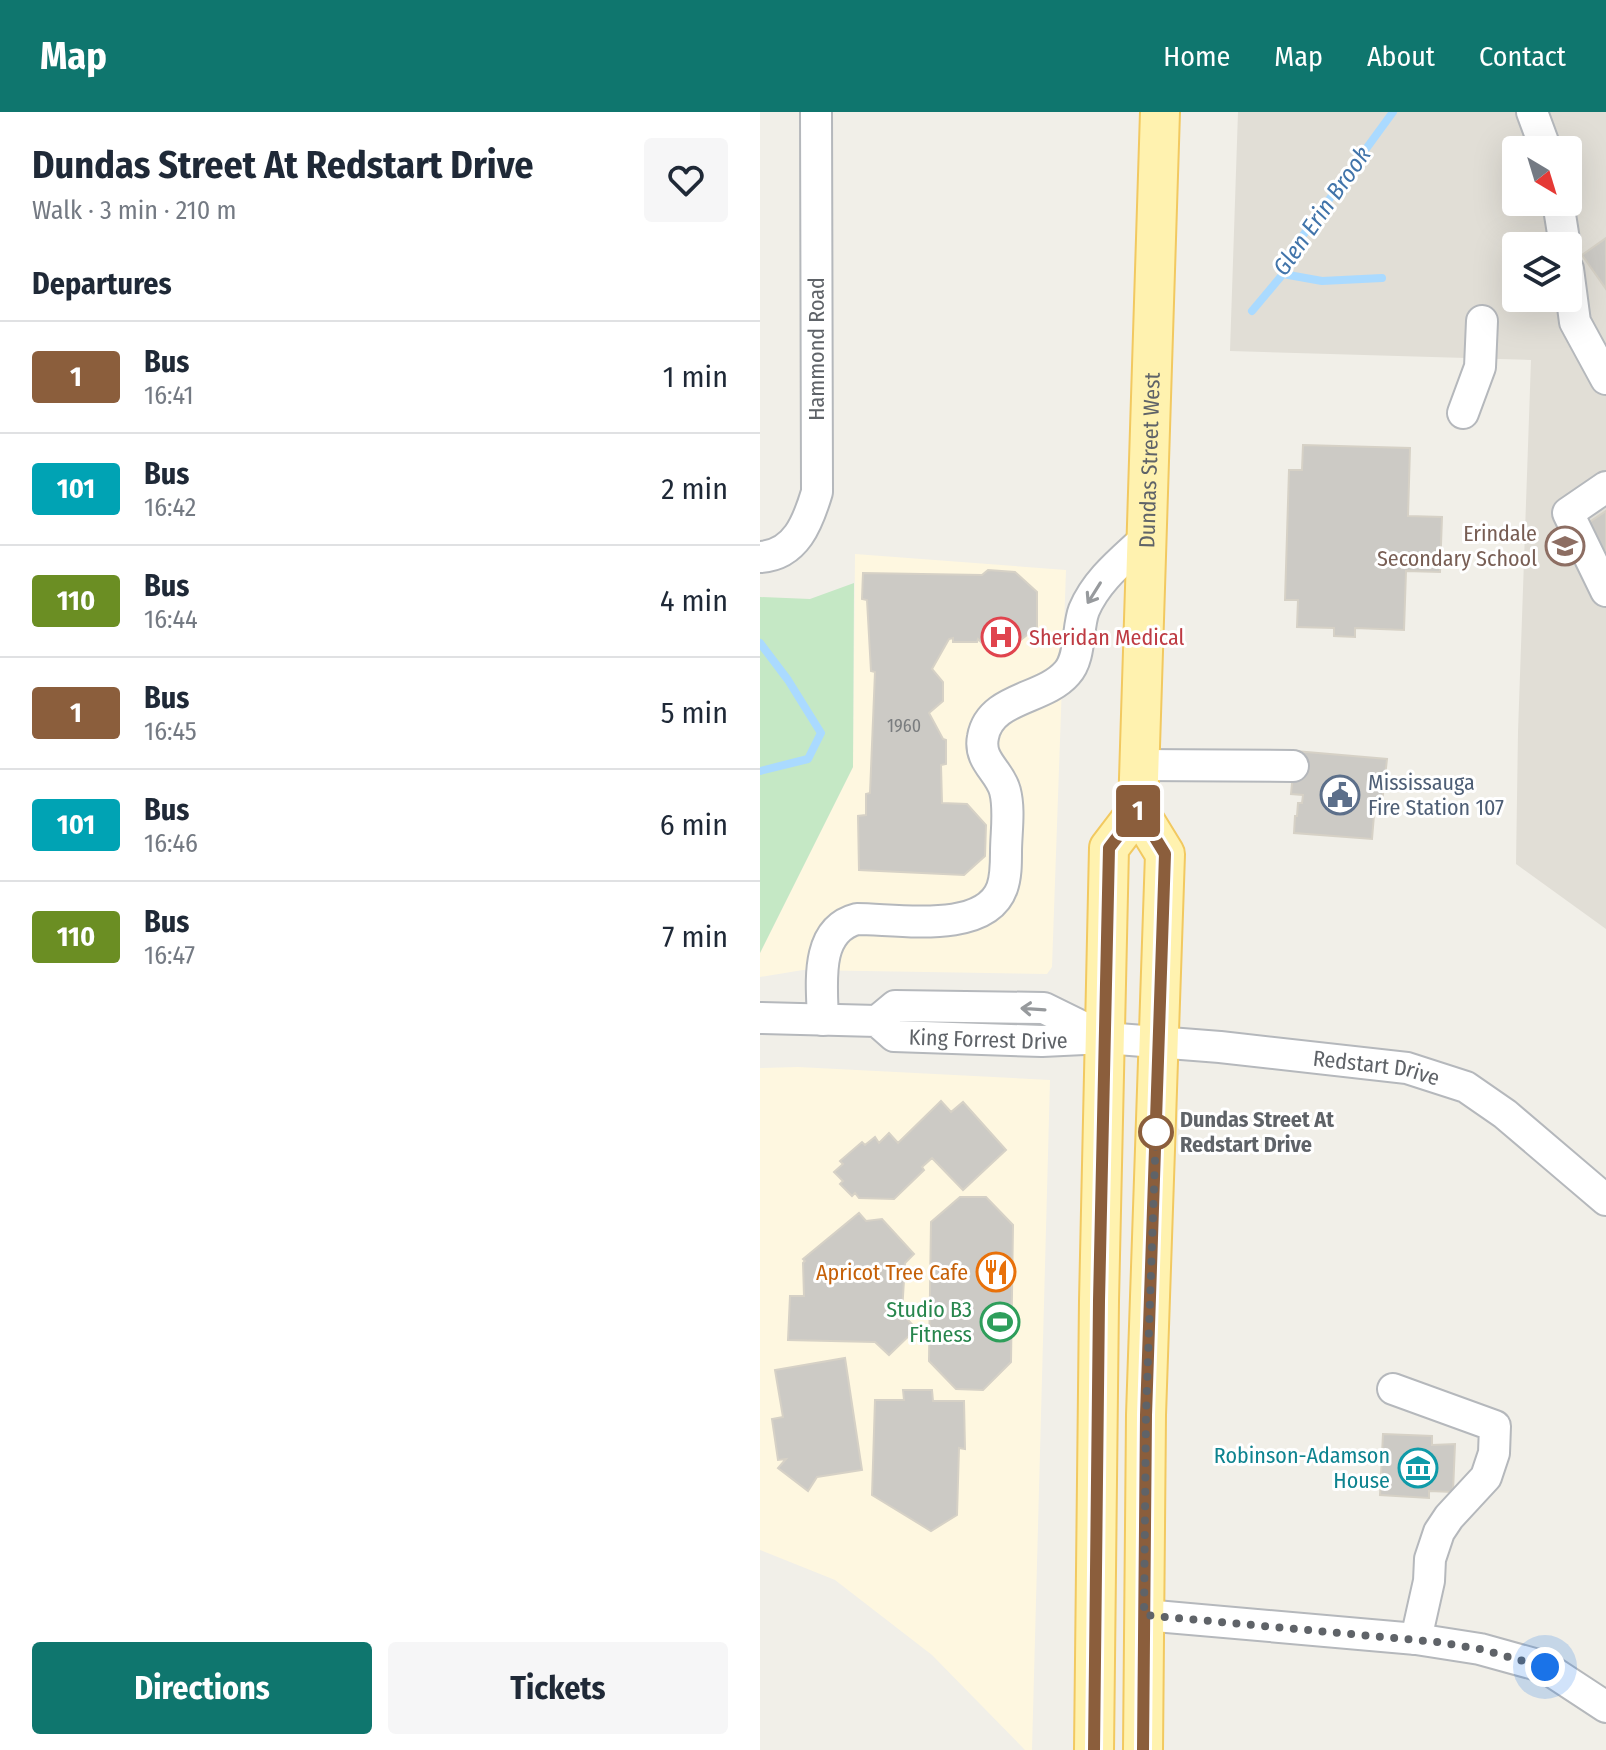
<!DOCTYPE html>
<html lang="en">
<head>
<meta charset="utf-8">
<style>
  body { margin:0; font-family:"Fira Sans Condensed",sans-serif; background:#f6f6f7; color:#1f2937; height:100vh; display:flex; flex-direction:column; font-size:30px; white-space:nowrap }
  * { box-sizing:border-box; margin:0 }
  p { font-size:26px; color:#747a83 }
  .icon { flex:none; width:44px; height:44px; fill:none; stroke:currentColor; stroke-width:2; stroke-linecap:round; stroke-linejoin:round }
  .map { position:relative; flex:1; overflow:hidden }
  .panel { display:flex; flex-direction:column; background:#fff; width:760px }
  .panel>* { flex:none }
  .badge { padding:0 16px; border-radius:6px; font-size:28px; line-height:52px }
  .needle { width:52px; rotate:142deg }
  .tools { position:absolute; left:742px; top:24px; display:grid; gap:16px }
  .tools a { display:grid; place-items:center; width:80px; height:80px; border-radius:8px; background:#fff; box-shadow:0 8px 32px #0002; font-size:40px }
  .you { position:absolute; width:40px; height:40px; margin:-20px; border:6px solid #fff; border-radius:50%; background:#1a73e8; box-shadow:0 0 0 12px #1a73e833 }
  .map>.badge { position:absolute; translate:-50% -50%; box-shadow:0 0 0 4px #fff }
  h2 { padding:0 32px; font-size:30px; line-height:72px }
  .round { display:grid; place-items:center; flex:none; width:84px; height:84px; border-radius:8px; background:#f6f6f7 }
  .head { display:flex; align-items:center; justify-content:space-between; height:136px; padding:0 32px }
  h1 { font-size:38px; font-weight:700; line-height:60px }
  .button { display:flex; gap:16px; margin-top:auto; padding:16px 32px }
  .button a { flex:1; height:92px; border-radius:8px; background:#0f766e; color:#fff; font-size:32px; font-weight:700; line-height:92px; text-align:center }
  .button a+a { background:#f6f6f7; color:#1f2937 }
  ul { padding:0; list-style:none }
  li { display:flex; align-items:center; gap:24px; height:112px; padding:0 32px; border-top:2px solid #e0e1e3 }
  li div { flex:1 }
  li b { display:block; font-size:30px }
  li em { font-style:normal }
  li .badge { min-width:88px; font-weight:700; text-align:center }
  header { display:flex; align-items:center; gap:48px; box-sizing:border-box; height:112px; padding:0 40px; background:#0f766e; color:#fff }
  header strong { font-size:38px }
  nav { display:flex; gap:44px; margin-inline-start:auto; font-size:28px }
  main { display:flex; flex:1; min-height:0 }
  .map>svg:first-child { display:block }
  .commercial { fill:#fef7e0 }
  .education { fill:#e1ded6; fill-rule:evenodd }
  .green { fill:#c5e8c5 }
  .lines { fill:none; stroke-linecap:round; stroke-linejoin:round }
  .stream { stroke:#aadaff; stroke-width:8 }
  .building { fill:#cccac5; stroke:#d6d1c6; stroke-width:2 }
  .minor-casing { stroke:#b5b8bc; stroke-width:34 }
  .major-casing { stroke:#f2c960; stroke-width:42 }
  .minor { stroke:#fff; stroke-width:30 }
  .major { stroke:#fff2af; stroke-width:38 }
  .oneway { stroke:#979a9d }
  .line-casing { stroke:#fff; stroke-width:18 }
  .line { stroke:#8b5e3c; stroke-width:12 }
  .walk { stroke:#5f6368; stroke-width:8; stroke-dasharray:0 14.4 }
  .stop-dot { fill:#fff; stroke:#8b5e3c; stroke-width:4 }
  .labels { text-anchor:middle; stroke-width:6; stroke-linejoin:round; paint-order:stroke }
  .number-label { font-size:18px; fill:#7a7d7f }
  .street-label { font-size:22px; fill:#5f6368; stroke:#fff }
  .education-label { font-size:22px; fill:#785e54; stroke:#fff; text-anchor:end }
  .health-label { font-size:22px; fill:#be3a42; stroke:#fff; text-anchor:start }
  .service-label { font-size:22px; fill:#4e5e75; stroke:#fff; text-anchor:start }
  .stop-label { font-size:22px; font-weight:bold; fill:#5f6368; stroke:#fff; text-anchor:start }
  .food-label { font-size:22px; fill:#c56008; stroke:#fff; text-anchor:end }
  .leisure-label { font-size:22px; fill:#27864d; stroke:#fff; text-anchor:end }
  .culture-label { font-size:22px; fill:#0d838f; stroke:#fff; text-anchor:end }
  .water-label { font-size:24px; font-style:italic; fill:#4174aa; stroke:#fff }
</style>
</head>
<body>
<header>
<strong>Map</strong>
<nav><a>Home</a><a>Map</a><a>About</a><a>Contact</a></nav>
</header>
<main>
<section class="panel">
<div class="head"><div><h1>Dundas Street At Redstart Drive</h1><p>Walk · 3 min · 210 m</p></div><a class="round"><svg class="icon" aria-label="heart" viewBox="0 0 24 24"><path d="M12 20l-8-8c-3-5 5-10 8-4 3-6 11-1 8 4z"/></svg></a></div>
<h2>Departures</h2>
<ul>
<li><span class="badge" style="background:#8b5e3c;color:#fff">1</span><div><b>Bus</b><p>16:41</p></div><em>1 min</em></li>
<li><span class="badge" style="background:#00a3b4;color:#fff">101</span><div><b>Bus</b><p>16:42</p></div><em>2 min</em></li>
<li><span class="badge" style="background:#6b8e23;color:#fff">110</span><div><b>Bus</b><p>16:44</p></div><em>4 min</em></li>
<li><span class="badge" style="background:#8b5e3c;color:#fff">1</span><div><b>Bus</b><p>16:45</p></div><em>5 min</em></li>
<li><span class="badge" style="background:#00a3b4;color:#fff">101</span><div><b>Bus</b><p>16:46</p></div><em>6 min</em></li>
<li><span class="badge" style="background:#6b8e23;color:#fff">110</span><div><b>Bus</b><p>16:47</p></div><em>7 min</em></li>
</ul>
<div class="button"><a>Directions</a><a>Tickets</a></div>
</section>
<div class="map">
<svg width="846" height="1638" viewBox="0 0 846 1638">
  <rect width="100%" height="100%" fill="#f1efe8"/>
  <!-- commercial -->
  <path class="commercial" d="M 95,442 L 306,458 L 292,855 L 287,862 L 43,858 L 0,865 L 0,841 L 93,655 Z
    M 38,955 L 290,968 L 272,1638 L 265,1638 L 172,1543 L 75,1468 L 0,1438 L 0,956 Z"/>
  <!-- education -->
  <path class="education" d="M 478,0 L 846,0 L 846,817 L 756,752 L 758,620 L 771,248 L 470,239 ZM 756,38 L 808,38 L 808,90 L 756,90 ZM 756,134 L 808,134 L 808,186 L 756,186 Z"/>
  <!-- green -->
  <path class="green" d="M 94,471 L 93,655 L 0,841 L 0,485 L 50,487 Z"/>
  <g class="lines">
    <!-- stream -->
    <path class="stream" d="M 523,162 L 562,169 L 622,166
      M 492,199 L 523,162 L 541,126 L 633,0
      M 0,531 L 28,568 L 61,621 L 48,647 L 0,659"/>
  </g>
  <!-- building -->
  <path class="building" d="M 846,126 L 846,177 L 822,143 Z
    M 543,333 L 650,336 L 648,404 L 682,405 L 680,460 L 646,459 L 644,518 L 595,516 L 595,525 L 574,524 L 574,516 L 537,515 L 538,488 L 525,488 L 529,358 L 542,358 Z
    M 846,399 L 846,451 L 822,415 Z
    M 228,458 L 255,460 L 277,480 L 277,515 L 253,534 L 225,534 L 218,527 L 217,530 L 193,530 L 193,526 L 189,527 L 172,557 L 183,570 L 183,589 L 169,601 L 183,627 L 186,628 L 186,652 L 181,653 L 182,691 L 207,692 L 226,713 L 225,744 L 204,763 L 99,758 L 98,704 L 106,703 L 106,682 L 110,681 L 115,560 L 111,559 L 107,488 L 102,487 L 103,461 L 222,463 Z
    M 535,639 L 627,647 L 622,691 L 615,691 L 612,727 L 534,721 L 535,704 L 537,704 L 538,691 L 542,691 L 543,683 L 531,682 Z
    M 181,989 L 191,1000 L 203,990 L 246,1038 L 203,1078 L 172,1046 L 162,1055 L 164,1058 L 134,1087 L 99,1086 L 95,1081 L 92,1084 L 80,1072 L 83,1069 L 74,1060 L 83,1052 L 80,1049 L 102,1030 L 105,1033 L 115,1025 L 119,1031 L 129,1021 L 138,1031 Z
    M 200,1085 L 226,1085 L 253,1113 L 251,1250 L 223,1278 L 196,1277 L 169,1249 L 171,1110 Z
    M 99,1101 L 106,1109 L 122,1107 L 154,1142 L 145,1151 L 142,1201 L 156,1217 L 129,1243 L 115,1230 L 28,1228 L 30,1184 L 44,1184 L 43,1151 L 45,1149 L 43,1147 Z
    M 85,1246 L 102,1358 L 57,1365 L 48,1379 L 18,1356 L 26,1347 L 18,1348 L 12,1307 L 23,1305 L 15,1258 Z
    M 143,1278 L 172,1278 L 173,1289 L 204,1289 L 205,1337 L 199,1336 L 197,1403 L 171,1419 L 112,1383 L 115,1288 L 144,1288 Z
    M 623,1322 L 672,1324 L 672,1333 L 695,1332 L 693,1380 L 669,1379 L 669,1386 L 620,1383 Z"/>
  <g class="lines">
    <!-- minor casing -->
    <g class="minor-casing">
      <g id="minor">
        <path d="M 772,0 L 786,38"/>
        <path d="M 798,90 L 805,134"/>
        <path d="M 808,157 L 815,210 L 846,267"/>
        <path d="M 703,301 L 720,255 L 722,209"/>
        <path d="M 846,375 L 808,401 L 846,479"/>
        <path d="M 0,445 C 36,443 48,410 57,380 L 56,0"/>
        <path d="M 379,653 L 533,654"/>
        <path id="s1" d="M 0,906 L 117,909 L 134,924 L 282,929 L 345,926 L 460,935 L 647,956 L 706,975 L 745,1002 L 846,1088"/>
        <path d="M 63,908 C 62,873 54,818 97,807 C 137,807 225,823 242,776 C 246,765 246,752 246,740 C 246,721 250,698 245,679 C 240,659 218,649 223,625 C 230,585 284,588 307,561 C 321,546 317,516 324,498 C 337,467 364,447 387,425"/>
        <path d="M 117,909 L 135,894 L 284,896 L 343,925"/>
        <path d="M 633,1277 L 735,1314 L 734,1341 L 726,1365 L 689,1405 L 679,1420 L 670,1447 L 669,1469 L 656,1527"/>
        <path d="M 384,1503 L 656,1527 L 720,1537 L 785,1555 L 846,1595"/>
      </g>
    </g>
    <!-- major casing -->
    <g class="major-casing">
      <g id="major">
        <path d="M 334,1638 L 339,1189 L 349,736 L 378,698"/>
        <path id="s2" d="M 383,1638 L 386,1303 L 405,742 L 378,698 L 400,0"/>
      </g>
    </g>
    <!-- minor -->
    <use href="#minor" class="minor"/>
    <!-- major -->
    <use href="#major" class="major"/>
  </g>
  <!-- one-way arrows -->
  <defs><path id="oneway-shaft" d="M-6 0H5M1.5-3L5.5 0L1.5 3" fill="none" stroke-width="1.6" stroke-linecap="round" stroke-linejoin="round" transform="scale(2)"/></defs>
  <g class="oneway">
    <use href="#oneway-shaft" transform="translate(334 481) rotate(122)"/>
    <use href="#oneway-shaft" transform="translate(273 897) rotate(-176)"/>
  </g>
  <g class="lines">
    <!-- line casing -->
    <g class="line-casing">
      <path id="line" d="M 334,1638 L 339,1189 L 349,736 L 378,698 L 405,742 L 386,1303 L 383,1638"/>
    </g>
    <!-- line -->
    <use href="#line" class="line"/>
    <!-- walk -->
    <path class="walk" d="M 396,1020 L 386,1303 L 384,1503 L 677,1530 L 720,1537 L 785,1555"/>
  </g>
  <!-- icons -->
  <defs>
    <g id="school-ring" transform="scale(2)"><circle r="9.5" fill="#fff" stroke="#8d6e63" stroke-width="1.5"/><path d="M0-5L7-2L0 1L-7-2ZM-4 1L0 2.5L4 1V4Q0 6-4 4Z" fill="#8d6e63"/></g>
    <g id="hospital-ring" transform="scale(2)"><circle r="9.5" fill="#fff" stroke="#e0444e" stroke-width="1.5"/><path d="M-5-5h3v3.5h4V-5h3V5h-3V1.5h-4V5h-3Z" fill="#e0444e"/></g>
    <g id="civic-ring" transform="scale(2)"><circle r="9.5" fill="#fff" stroke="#5c6f8a" stroke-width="1.5"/><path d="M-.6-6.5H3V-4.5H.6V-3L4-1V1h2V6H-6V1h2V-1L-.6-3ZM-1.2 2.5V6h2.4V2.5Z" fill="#5c6f8a"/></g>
    <g id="restaurant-ring" transform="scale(2)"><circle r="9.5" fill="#fff" stroke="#e8710a" stroke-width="1.5"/><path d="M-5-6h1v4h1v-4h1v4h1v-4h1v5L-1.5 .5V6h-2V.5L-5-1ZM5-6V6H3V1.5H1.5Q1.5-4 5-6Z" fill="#e8710a"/></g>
    <g id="stadium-ring" transform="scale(2)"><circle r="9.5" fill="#fff" stroke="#2e9e5b" stroke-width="1.5"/><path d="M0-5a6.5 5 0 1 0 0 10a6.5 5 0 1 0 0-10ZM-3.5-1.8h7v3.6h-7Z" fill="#2e9e5b"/></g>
    <g id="museum-ring" transform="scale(2)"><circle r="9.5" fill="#fff" stroke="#0f9aa8" stroke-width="1.5"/><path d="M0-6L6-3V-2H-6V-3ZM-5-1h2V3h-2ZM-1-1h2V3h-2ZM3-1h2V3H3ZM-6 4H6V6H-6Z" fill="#0f9aa8"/></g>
  </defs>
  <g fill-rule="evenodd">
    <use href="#school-ring" x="805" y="434"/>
    <use href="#hospital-ring" x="241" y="525"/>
    <use href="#civic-ring" x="580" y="683"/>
    <use href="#restaurant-ring" x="236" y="1160"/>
    <use href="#stadium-ring" x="240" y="1210"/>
    <use href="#museum-ring" x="658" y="1356"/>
  </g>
  <!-- markers -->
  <circle class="stop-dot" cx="396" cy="1020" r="16"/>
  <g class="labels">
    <!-- number labels -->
    <g class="number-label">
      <text x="144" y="620">1960</text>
    </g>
    <!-- street labels -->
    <g class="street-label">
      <text transform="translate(56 237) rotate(-90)" y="8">Hammond Road</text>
      <text dy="8" stroke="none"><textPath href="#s2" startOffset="1298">Dundas Street West</textPath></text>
      <text dy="8" stroke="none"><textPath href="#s1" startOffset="234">King Forrest Drive</textPath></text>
      <text dy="8" stroke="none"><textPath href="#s1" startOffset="624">Redstart Drive</textPath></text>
    </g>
    <!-- education labels -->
    <g class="education-label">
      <text x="777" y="429">Erindale<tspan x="777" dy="25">Secondary School</tspan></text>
    </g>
    <!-- health labels -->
    <g class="health-label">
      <text x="269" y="533">Sheridan Medical</text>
    </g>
    <!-- service labels -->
    <g class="service-label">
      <text x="608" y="678">Mississauga<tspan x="608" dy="25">Fire Station 107</tspan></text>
    </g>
    <!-- stop labels -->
    <g class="stop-label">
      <text x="420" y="1015">Dundas Street At<tspan x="420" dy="25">Redstart Drive</tspan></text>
    </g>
    <!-- food labels -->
    <g class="food-label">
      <text x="208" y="1168">Apricot Tree Cafe</text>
    </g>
    <!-- leisure labels -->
    <g class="leisure-label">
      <text x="212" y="1205">Studio B3<tspan x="212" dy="25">Fitness</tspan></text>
    </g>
    <!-- culture labels -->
    <g class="culture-label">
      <text x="630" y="1351">Robinson-Adamson<tspan x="630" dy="25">House</tspan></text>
    </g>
    <!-- water labels -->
    <g class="water-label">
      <text transform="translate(562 99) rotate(-55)" y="8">Glen Erin Brook</text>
    </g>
  </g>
</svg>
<div class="tools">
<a><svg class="needle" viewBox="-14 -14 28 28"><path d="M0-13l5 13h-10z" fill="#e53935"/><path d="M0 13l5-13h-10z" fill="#747a83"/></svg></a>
<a><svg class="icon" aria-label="layers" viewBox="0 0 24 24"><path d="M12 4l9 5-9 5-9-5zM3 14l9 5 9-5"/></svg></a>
</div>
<div class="you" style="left:785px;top:1555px"></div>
<b class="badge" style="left:378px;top:699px;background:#8b5e3c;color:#fff">1</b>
</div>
</main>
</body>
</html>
